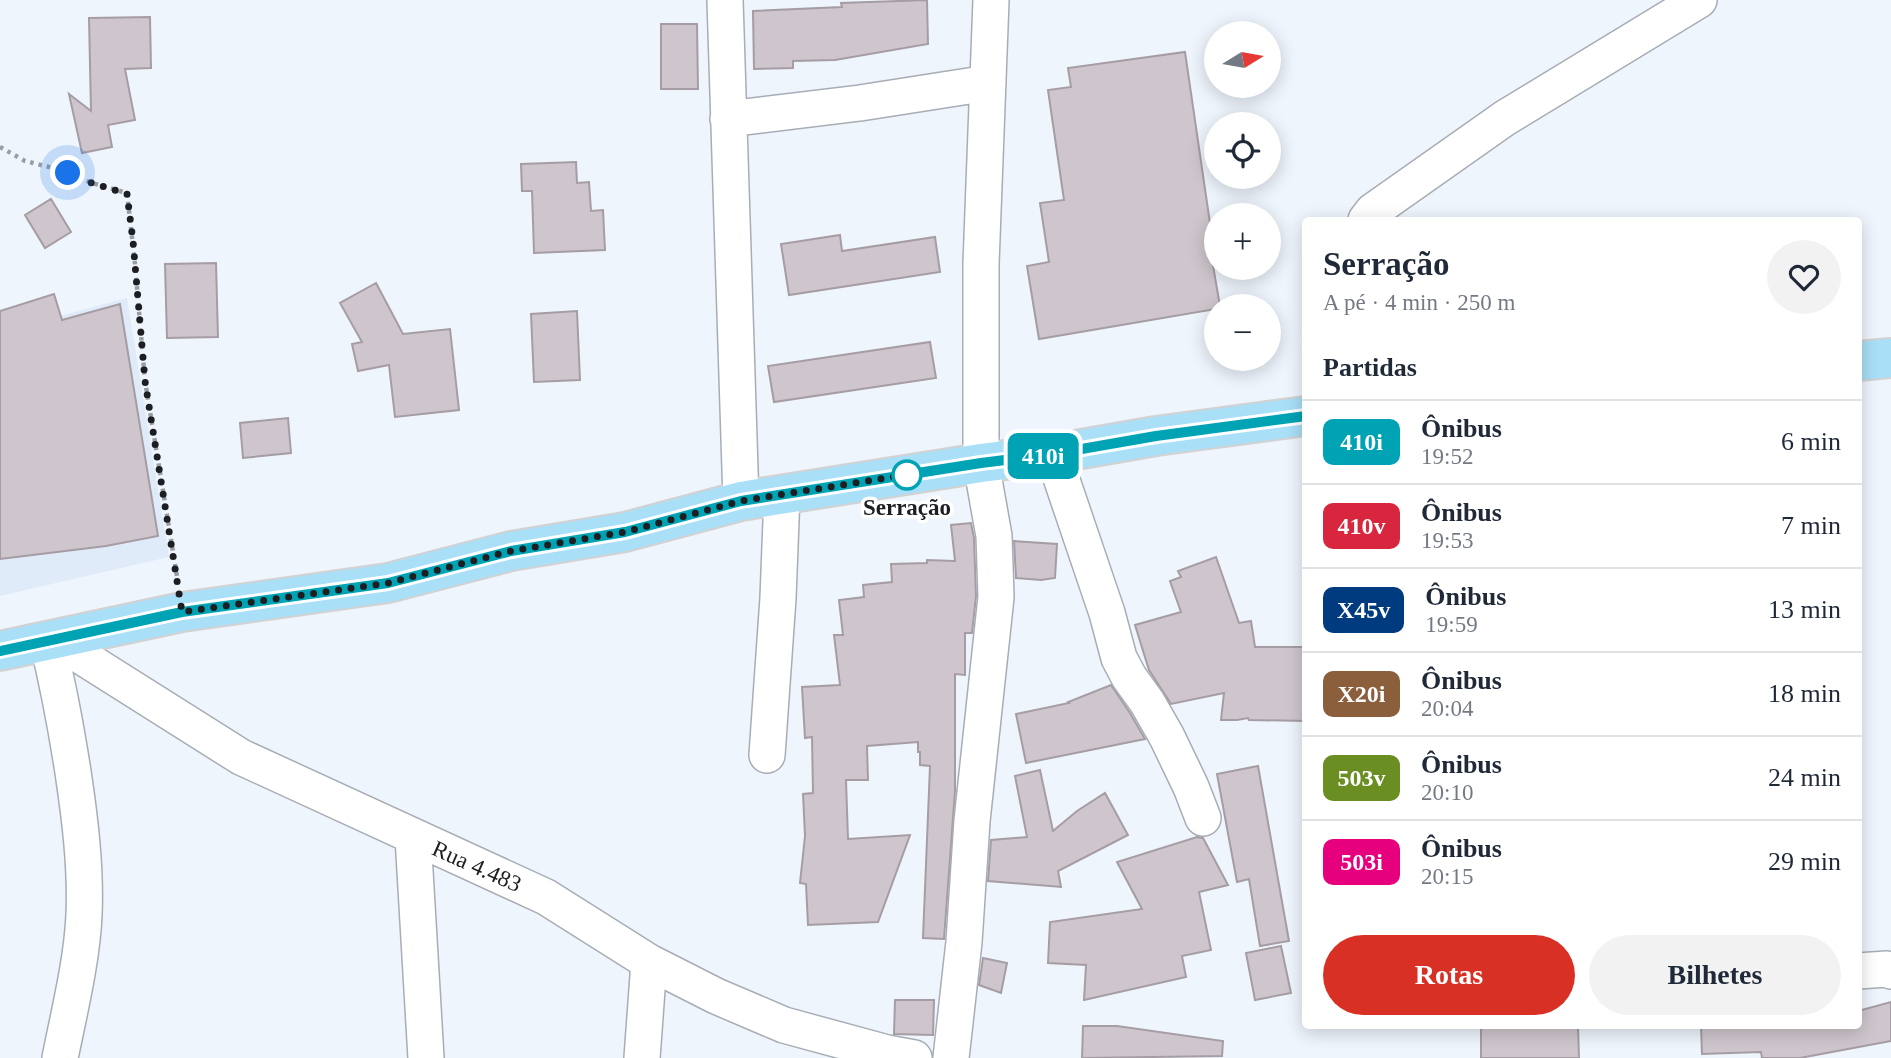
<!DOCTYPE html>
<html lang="pt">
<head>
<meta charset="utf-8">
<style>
  body { margin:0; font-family:Georgia,serif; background:#f2f2f3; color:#1f2937; height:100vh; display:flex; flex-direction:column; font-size:26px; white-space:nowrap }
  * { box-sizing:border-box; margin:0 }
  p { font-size:23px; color:#747a83 }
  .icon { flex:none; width:38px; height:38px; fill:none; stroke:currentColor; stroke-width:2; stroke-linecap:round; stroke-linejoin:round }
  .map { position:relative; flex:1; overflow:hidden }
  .sheet { position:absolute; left:1302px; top:217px; width:560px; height:812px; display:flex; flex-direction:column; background:#fff; border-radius:7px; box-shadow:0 4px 18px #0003 }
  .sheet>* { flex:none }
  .badge { padding:0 14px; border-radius:10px; font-size:24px; line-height:46px }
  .needle { width:46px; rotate:79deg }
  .tools { position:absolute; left:1204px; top:21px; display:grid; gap:14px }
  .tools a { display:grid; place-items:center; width:77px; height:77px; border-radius:50%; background:#fff; box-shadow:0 4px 18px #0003; font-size:35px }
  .you { position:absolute; width:35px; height:35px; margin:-18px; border:5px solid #fff; border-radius:50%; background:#1a73e8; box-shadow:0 0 0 10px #1a73e833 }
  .map>.badge { position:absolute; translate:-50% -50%; box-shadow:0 0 0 4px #fff }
  h2 { padding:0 21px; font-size:26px; line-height:63px }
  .round { display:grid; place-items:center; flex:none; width:74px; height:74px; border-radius:37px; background:#f2f2f3 }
  .overview { display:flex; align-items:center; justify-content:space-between; height:119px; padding:0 21px }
  h1 { font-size:33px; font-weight:600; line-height:52px }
  .primary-button { display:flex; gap:14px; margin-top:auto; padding:14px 21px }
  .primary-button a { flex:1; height:80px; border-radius:42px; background:#d93025; color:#fff; font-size:28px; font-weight:600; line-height:80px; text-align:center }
  .primary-button a+a { background:#f2f2f3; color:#1f2937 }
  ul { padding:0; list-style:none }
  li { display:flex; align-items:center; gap:21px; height:84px; padding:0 21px; border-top:2px solid #e0e1e3 }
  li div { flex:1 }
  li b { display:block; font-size:26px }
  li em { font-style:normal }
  li .badge { min-width:77px; font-weight:700; text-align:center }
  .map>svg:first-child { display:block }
  .built { fill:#e0ebfa }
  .building { fill:#cec6cc; stroke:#a59da3; stroke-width:2 }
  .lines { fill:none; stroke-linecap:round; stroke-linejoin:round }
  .minor-casing { stroke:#a8adb5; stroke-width:38 }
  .major-casing { stroke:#d2d2d3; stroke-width:42 }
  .path { stroke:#999ea4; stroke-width:4.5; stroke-dasharray:3.5 5; stroke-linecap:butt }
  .minor { stroke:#fff; stroke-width:35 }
  .major { stroke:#a9dff7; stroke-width:38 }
  .line-casing { stroke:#fff; stroke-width:16 }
  .line { stroke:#00a3b4; stroke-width:10 }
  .walk { stroke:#1c1e21; stroke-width:7; stroke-dasharray:0 12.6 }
  .stop-dot { fill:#fff; stroke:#00a3b4; stroke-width:3.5 }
  .labels { text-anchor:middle; stroke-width:7; stroke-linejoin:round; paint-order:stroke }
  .stop-label { font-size:23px; font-weight:bold; fill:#1c1e21; stroke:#fff }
  .street-label { font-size:23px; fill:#1c1e21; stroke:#fff }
</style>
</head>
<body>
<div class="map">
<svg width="1891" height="1058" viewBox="0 0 1891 1058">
  <rect width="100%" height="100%" fill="#eff5fd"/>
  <!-- built -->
  <path class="built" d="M 127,298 L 169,557 L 0,596 L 0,332 Z"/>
  <!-- building -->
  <path class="building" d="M 927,0 L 928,44 L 835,60 L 793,61 L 793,68 L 754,69 L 753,11 L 842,7 L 841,3 Z
    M 150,17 L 151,68 L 125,69 L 135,120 L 108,125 L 112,147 L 82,153 L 69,94 L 91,111 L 89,18 Z
    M 661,24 L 697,24 L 698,89 L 661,89 Z
    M 1185,52 L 1211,230 L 1207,231 L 1220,306 L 1216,306 L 1216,309 L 1039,339 L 1027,266 L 1049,262 L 1040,203 L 1064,200 L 1048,90 L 1071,87 L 1068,68 Z
    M 576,162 L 577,183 L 589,182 L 591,211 L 603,210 L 605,250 L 534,253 L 532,191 L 522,191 L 521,164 Z
    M 51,199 L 71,232 L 45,248 L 25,215 Z
    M 840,235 L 842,251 L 935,237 L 940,272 L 789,295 L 781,244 Z
    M 216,263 L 218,337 L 167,338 L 165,264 Z
    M 376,283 L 403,334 L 450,329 L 459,410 L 395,417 L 389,365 L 358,371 L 352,344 L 362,342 L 340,303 Z
    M 54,294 L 62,320 L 120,304 L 158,536 L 106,546 L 0,559 L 0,311 Z
    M 577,311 L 580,380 L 534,382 L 531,314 Z
    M 930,342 L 936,378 L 774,402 L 768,366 Z
    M 288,418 L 291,453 L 243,458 L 240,423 Z
    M 971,523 L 974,538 L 976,596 L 972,633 L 965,633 L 965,675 L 955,674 L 955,791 L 944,939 L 923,938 L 930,766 L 920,765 L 920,752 L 918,752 L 918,742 L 867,746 L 868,780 L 846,780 L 848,839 L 910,835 L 878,922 L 808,925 L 806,884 L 800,883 L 805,836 L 803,794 L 813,793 L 812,737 L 805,738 L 802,687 L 840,685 L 834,635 L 843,635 L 839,600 L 864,597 L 863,585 L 892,582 L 891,564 L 927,563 L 927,560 L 955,561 L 951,525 Z
    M 1014,541 L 1057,544 L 1055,578 L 1041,580 L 1016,578 Z
    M 1216,557 L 1239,623 L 1251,621 L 1255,647 L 1306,647 L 1306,721 L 1249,720 L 1248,718 L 1237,720 L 1221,720 L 1224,693 L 1171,704 L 1149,670 L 1135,625 L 1181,612 L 1170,581 L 1181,577 L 1178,571 Z
    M 1111,685 L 1130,713 L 1145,739 L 1026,763 L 1016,714 L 1069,703 L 1068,702 Z
    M 1258,766 L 1289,941 L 1260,946 L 1249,879 L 1237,882 L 1217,774 Z
    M 1040,770 L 1053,831 L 1077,811 L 1105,793 L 1128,835 L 1058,871 L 1061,887 L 988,881 L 991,840 L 1027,837 L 1015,776 Z
    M 1197,837 L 1203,838 L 1228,885 L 1199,892 L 1211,950 L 1182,956 L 1186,977 L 1084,1000 L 1086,965 L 1048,963 L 1050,922 L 1142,909 L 1117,862 Z
    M 1281,946 L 1291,993 L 1255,1000 L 1246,953 Z
    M 983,958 L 1007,963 L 1001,993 L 979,985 Z
    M 895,1000 L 934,1000 L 933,1035 L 894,1034 Z
    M 1891,1002 L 1891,1041 L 1800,1058 L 1762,1058 L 1761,1052 L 1702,1054 L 1701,1026 L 1858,1026 L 1858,1011 Z
    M 1083,1026 L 1117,1026 L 1223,1041 L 1222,1056 L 1082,1058 Z
    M 1481,1026 L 1517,1026 L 1518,1028 L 1578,1026 L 1579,1058 L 1481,1058 Z"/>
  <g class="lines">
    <!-- minor casing -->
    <g class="minor-casing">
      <path id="minor" d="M 725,0 L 741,501
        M 728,119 L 860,103 L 988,83
        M 1366,220 L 1373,211 L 1505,118 L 1699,0
        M 1053,454 L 1107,613 L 1119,658 L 1129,677 L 1147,702 L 1167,737 L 1191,787 L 1203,818
        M 54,639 L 241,757 L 546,897 L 649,962 L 716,996 L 784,1025 L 887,1053 L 914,1058
        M 47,640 C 58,684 66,727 73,772 C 80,819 86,867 84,915 C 82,961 69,1013 60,1058
        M 767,755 L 778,598 L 782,495
        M 413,837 L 426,1058
        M 1858,971 L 1887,969 L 1891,971
        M 642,1058 L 649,962
        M 951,1058 L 964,942 L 972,821 L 996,597 L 994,536 L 981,463 L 981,264 L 991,0"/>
    </g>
    <!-- major casing -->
    <g class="major-casing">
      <path id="major" d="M 1858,361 L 1891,358
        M 0,651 L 182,612 L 388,583 L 511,551 L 625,532 L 741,501 L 981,463 L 1053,454 L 1156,436 L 1306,416"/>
    </g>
    <!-- path -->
    <path class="path" d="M 0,147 L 25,161 L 49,167 L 92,183 L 127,193 L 135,264 L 145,381 L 177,576"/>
    <!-- minor -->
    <use href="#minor" class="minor"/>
    <!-- major -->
    <use href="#major" class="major"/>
  </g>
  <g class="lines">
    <!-- line casing -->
    <g class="line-casing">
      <path id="line" d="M 0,651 L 182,612 L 388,583 L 511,551 L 625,532 L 741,501 L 981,463 L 1053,454 L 1156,436 L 1306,416"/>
    </g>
    <!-- line -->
    <use href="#line" class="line"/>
    <!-- walk -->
    <path class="walk" d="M 68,173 L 92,183 L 127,194 L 133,241 L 145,381 L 182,612 L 388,583 L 511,551 L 625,532 L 741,501 L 917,473 L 907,475"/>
  </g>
  <!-- markers -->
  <circle class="stop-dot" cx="907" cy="475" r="14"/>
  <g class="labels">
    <!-- stop labels -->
    <g class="stop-label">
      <text x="907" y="515">Serração</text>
    </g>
    <!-- street labels -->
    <g class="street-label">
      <text transform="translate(477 866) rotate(24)" y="8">Rua 4.483</text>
    </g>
  </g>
</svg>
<div class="tools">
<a><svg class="needle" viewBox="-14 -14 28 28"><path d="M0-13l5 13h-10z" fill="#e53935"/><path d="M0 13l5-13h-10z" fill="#747a83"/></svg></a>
<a><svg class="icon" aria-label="locate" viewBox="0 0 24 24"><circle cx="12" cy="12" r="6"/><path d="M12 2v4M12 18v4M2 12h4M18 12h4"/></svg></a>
<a>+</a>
<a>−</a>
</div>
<div class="you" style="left:68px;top:173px"></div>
<b class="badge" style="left:1043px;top:456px;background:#00a3b4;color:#fff">410i</b>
<section class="sheet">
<div class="overview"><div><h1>Serração</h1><p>A pé · 4 min · 250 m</p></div><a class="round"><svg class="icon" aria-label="heart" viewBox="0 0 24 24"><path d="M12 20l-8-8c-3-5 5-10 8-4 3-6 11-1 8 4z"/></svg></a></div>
<h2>Partidas</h2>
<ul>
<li><span class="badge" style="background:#00a3b4;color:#fff">410i</span><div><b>Ônibus</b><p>19:52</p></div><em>6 min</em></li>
<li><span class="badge" style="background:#d7263d;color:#fff">410v</span><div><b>Ônibus</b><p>19:53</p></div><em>7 min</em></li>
<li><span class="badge" style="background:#003b80;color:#fff">X45v</span><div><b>Ônibus</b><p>19:59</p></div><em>13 min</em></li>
<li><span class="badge" style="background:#8b5e3c;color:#fff">X20i</span><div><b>Ônibus</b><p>20:04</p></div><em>18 min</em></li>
<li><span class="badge" style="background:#6b8e23;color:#fff">503v</span><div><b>Ônibus</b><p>20:10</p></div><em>24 min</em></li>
<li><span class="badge" style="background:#e6007e;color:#fff">503i</span><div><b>Ônibus</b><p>20:15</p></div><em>29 min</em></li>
</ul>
<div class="primary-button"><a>Rotas</a><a>Bilhetes</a></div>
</section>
</div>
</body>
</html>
